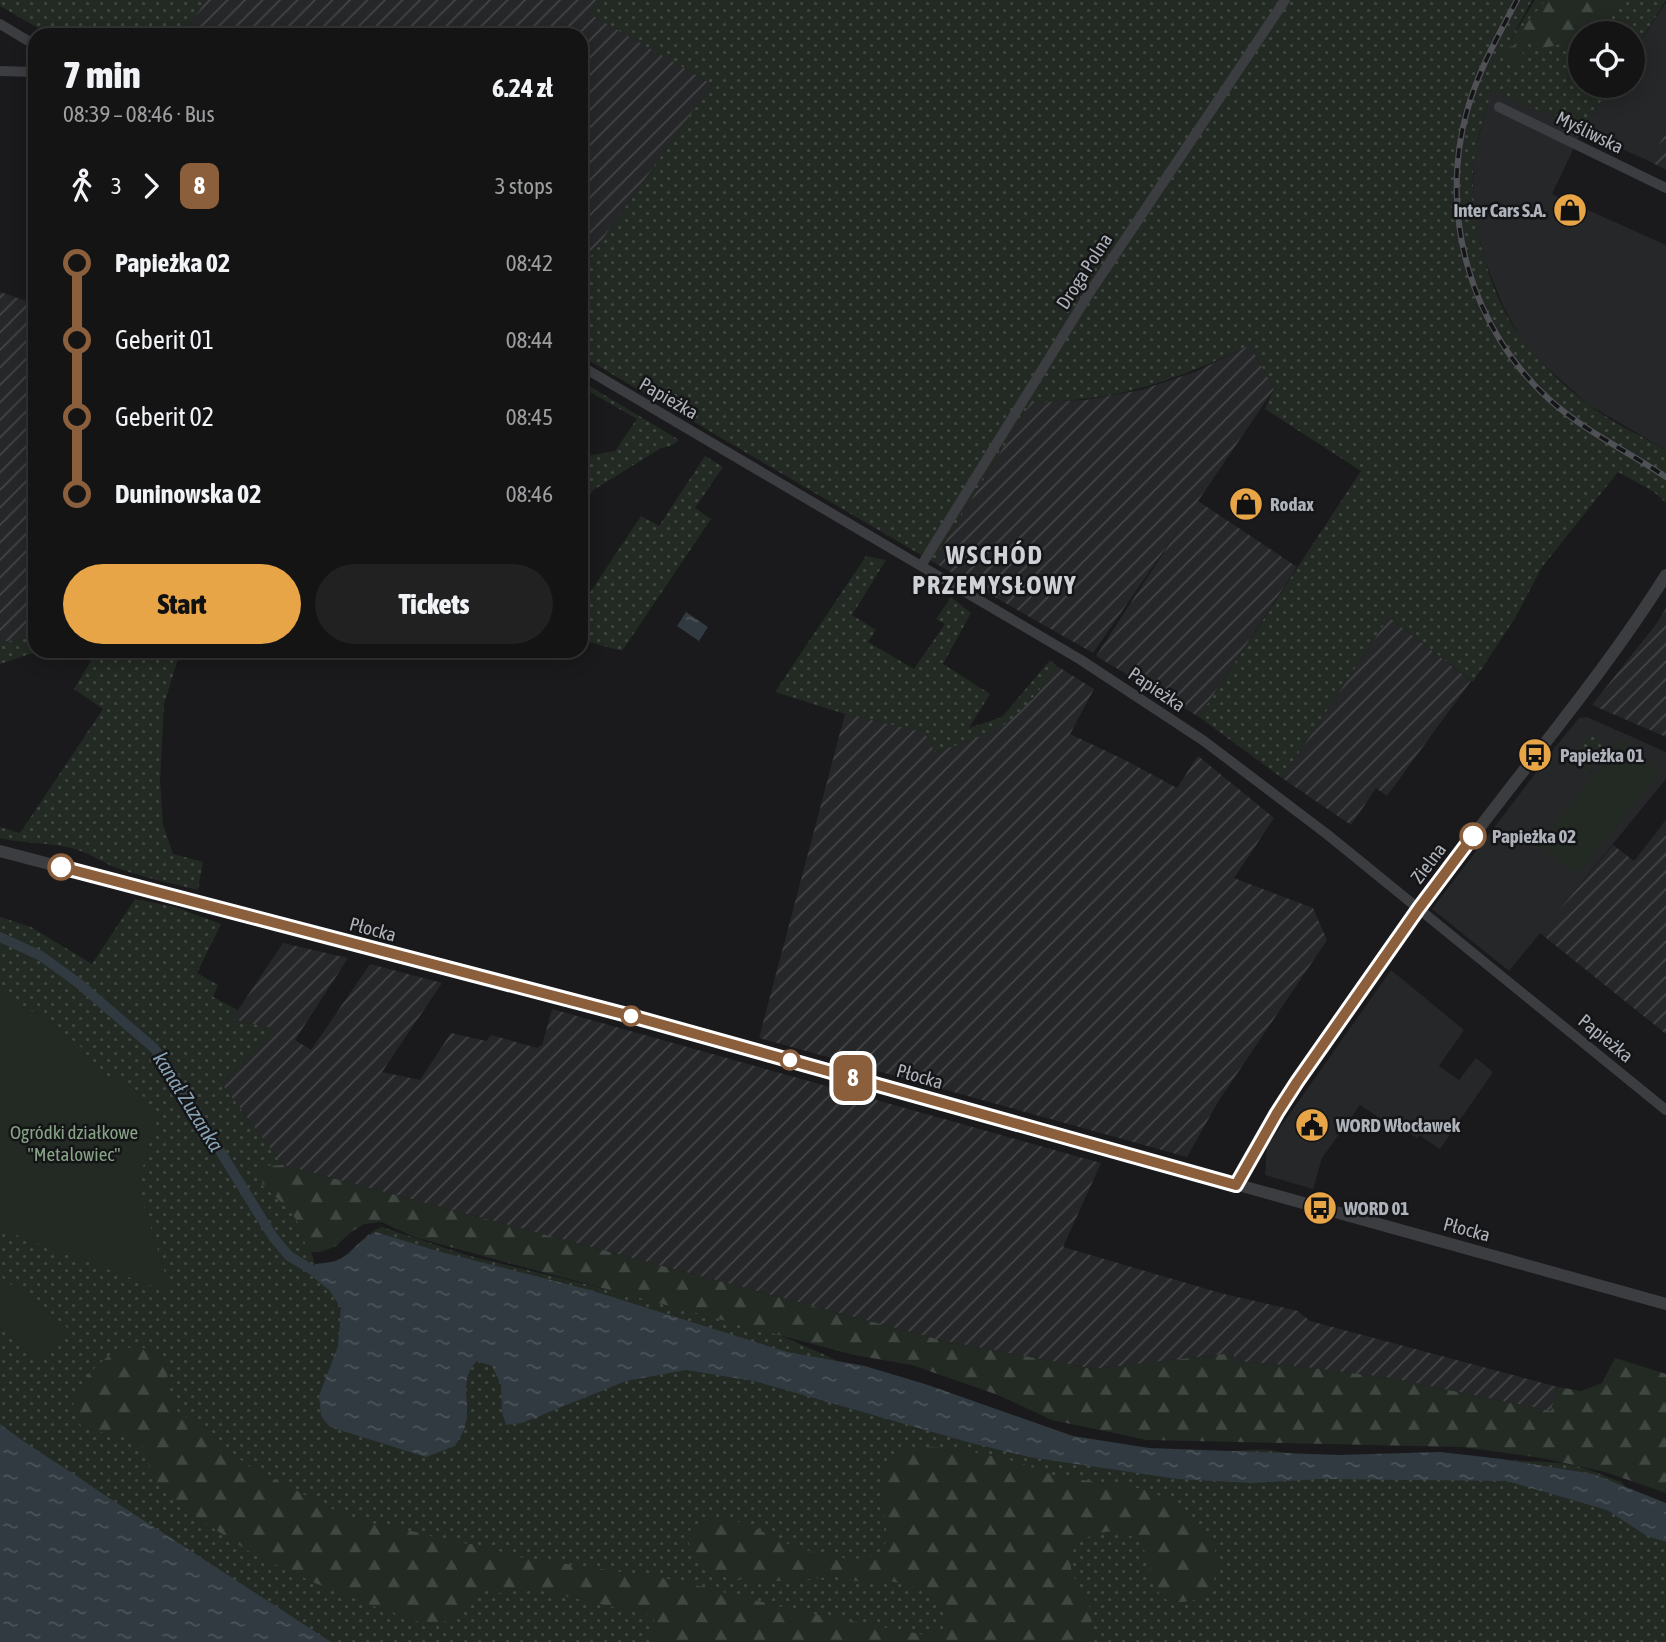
<!DOCTYPE html>
<html lang="en">
<head>
<meta charset="utf-8">
<style>
  body { margin:0; font-family:"Asap Condensed",sans-serif; background:#212122; color:#f1f3f6; height:100vh; display:flex; flex-direction:column; font-size:26px; white-space:nowrap }
  * { box-sizing:border-box; margin:0 }
  p { font-size:23px; color:#9d9ea0 }
  .icon { flex:none; width:38px; height:38px; fill:none; stroke:currentColor; stroke-width:2; stroke-linecap:round; stroke-linejoin:round }
  .map { position:relative; flex:1; overflow:hidden }
  .drawer { position:absolute; left:28px; top:28px; width:560px; height:630px; display:flex; flex-direction:column; background:#141415; border-radius:21px; box-shadow:0 4px 18px #0003,0 0 0 2px #333334 }
  .drawer>* { flex:none }
  .badge { padding:0 14px; border-radius:10px; font-size:24px; line-height:46px }
  .fabs { position:absolute; left:1568px; top:21px; display:grid; gap:14px }
  .fabs a { display:grid; place-items:center; width:77px; height:77px; border-radius:50%; background:#141415; box-shadow:0 4px 18px #0003,0 0 0 2px #333334; font-size:35px }
  .map>.badge { position:absolute; translate:-50% -50%; box-shadow:0 0 0 4px #fff }
  .legs { display:flex; align-items:center; gap:10px; height:77px; padding:0 35px; font-size:23px }
  .legs p { margin-inline-start:auto }
  .head { display:flex; align-items:center; justify-content:space-between; height:119px; padding:0 35px }
  h1 { font-size:38px; font-weight:800; line-height:52px }
  .button { display:flex; gap:14px; margin-top:auto; padding:14px 35px }
  .button a { flex:1; height:80px; border-radius:42px; background:#e8a547; color:#111; font-size:28px; font-weight:800; line-height:80px; text-align:center }
  .button a+a { background:#212122; color:#f1f3f6 }
  ul { padding:0 35px; list-style:none }
  li { display:flex; align-items:center; gap:24px; height:77px; font-size:26px }
  li i { display:grid; place-items:center; width:10px; height:100%; margin:0 9px; background:currentColor }
  li i::after { content:''; width:18px; height:18px; margin:-9px; border:5px solid; border-radius:50%; background:#141415 }
  li p { margin-inline-start:auto }
  li:first-child i { background:linear-gradient(#0000 50%,currentColor 0) }
  li:last-child i { background:linear-gradient(currentColor 50%,#0000 0) }
  .map>svg:first-child { display:block }
  .built { fill:#262729 }
  .industrial { fill:url(#industrial-furrows) }
  .grass { fill:url(#grass-dots) }
  .forest { fill:url(#forest-firs) }
  .garden { fill:#222a23 }
  .water { fill:url(#water-ripples) }
  .lines { fill:none; stroke-linecap:round; stroke-linejoin:round }
  .canal { stroke:#313a40; stroke-width:10 }
  .minor { stroke:#3c3d41; stroke-width:10 }
  .tertiary { stroke:#3c3d41; stroke-width:12 }
  .rail-casing { stroke:#4f5156; stroke-width:6 }
  .rail { stroke:#151517; stroke-width:3.5; stroke-dasharray:10; stroke-linecap:butt }
  .line-1-casing { stroke:#fff; stroke-width:16 }
  .line-1 { stroke:#8b5e3c; stroke-width:10 }
  .stop-1-dot { fill:#fff; stroke:#8b5e3c; stroke-width:3.5 }
  .labels { text-anchor:middle; stroke-width:5; stroke-linejoin:round; paint-order:stroke }
  .street-label { font-size:19px; fill:#aeb3bb; stroke:#151517 }
  .poi-label { font-size:19px; font-weight:bold; fill:#aeb3bb; stroke:#151517; text-anchor:start }
  .stop-label { font-size:19px; font-weight:bold; fill:#aeb3bb; stroke:#151517; text-anchor:start }
  .park-label { font-size:19px; fill:#87a586; stroke:#151517 }
  .water-label { font-size:21px; font-style:italic; fill:#87a2b3; stroke:#151517 }
  .district-label { font-size:26px; font-weight:bold; letter-spacing:2px; fill:#ced2d7; stroke:#151517 }
</style>
</head>
<body>
<div class="map">
<svg width="1666" height="1642" viewBox="0 0 1666 1642">
  <defs>
    <pattern id="industrial-furrows" width="10" height="10" patternUnits="userSpaceOnUse" patternTransform="scale(1.75)"><rect width="10" height="10" fill="#262729"/><path d="M-1 1l2-2M0 10L10 0M9 11l2-2" fill="none" stroke="#434446"/></pattern>
    <pattern id="grass-dots" width="8" height="8" patternUnits="userSpaceOnUse" patternTransform="scale(1.75)"><rect width="8" height="8" fill="#222a23"/><path d="M2 2h.1M6 6h.1" fill="none" stroke="#404641" stroke-width="1.8" stroke-linecap="round"/></pattern>
    <pattern id="forest-firs" width="22" height="20" patternUnits="userSpaceOnUse" patternTransform="scale(1.75)"><rect width="22" height="20" fill="#222a23"/><path d="M5 1l3.5 6h-7zM16 11l3.5 6h-7z" fill="#404641"/></pattern>
    <pattern id="water-ripples" width="26" height="14" patternUnits="userSpaceOnUse" patternTransform="scale(1.75)"><rect width="26" height="14" fill="#313a40"/><path d="M2 4q2-2 4 0t4 0M15 11q2-2 4 0t4 0" fill="none" stroke="#4c545a"/></pattern>
  </defs>
  <rect width="100%" height="100%" fill="#1a1a1c"/>
  <!-- built -->
  <path class="built" d="M 1666,2 L 1666,133 L 1649,161 L 1582,131 L 1552,194 L 1666,245 L 1666,450 L 1589,405 L 1538,360 L 1519,336 L 1503,306 L 1485,261 L 1476,226 L 1473,196 L 1474,155 L 1492,88 L 1582,130 L 1611,86 L 1633,86 L 1633,53 Z
    M 1587,717 L 1666,752 L 1666,779 L 1509,971 L 1432,909 L 1557,745 L 1579,718 Z
    M 1391,970 L 1464,1030 L 1439,1066 L 1459,1080 L 1476,1058 L 1493,1072 L 1440,1149 L 1419,1135 L 1417,1138 L 1397,1125 L 1395,1128 L 1360,1105 L 1322,1158 L 1313,1189 L 1265,1175 L 1267,1146 Z"/>
  <!-- industrial -->
  <path class="industrial" d="M 206,0 L 597,0 L 589,13 L 712,84 L 581,270 L 581,35 L 183,35 Z
    M 1666,133 L 1666,170 L 1649,161 Z
    M 0,292 L 35,304 L 35,633 L 19,640 L 0,642 Z
    M 1250,345 L 1274,389 L 1198,501 L 1297,567 L 1199,717 L 1096,656 L 1181,526 L 1093,653 L 933,562 L 1031,402 L 1086,400 L 1141,390 L 1195,372 Z
    M 1666,608 L 1666,737 L 1592,705 L 1657,623 Z
    M 1389,617 L 1471,681 L 1387,796 L 1376,788 L 1351,825 L 1282,778 Z
    M 1057,666 L 1094,689 L 1070,734 L 1125,760 L 1177,788 L 1198,756 L 1274,818 L 1234,878 L 1313,908 L 1327,940 L 1218,1102 L 1187,1157 L 759,1038 L 845,714 L 925,732 L 935,752 L 971,740 L 1033,699 Z
    M 1666,820 L 1666,1034 L 1540,933 L 1613,845 L 1634,861 Z
    M 283,943 L 348,958 L 295,1040 L 311,1050 L 370,964 L 442,983 L 382,1072 L 420,1080 L 451,1033 L 486,1041 L 491,1035 L 537,1048 L 542,1045 L 552,1009 L 1101,1163 L 1063,1247 L 1224,1294 L 1298,1311 L 1310,1321 L 1558,1387 L 1551,1411 L 1390,1378 L 1296,1366 L 1234,1361 L 1234,1353 L 1094,1369 L 944,1341 L 283,1165 L 221,1083 L 242,1065 L 275,1029 L 232,1019 Z"/>
  <!-- grass -->
  <path class="grass" d="M 0,0 L 206,0 L 183,35 L 50,35 L 0,6 Z
    M 597,0 L 1532,0 L 1509,43 L 1535,0 L 1666,0 L 1633,53 L 1633,33 L 1580,33 L 1580,86 L 1611,86 L 1582,130 L 1492,89 C 1486,112 1477,137 1474,161 C 1468,216 1488,292 1520,337 C 1539,363 1563,385 1588,404 C 1612,423 1640,435 1666,450 L 1666,503 L 1654,492 L 1618,472 L 1542,567 L 1515,618 L 1473,682 L 1389,617 L 1282,778 L 1199,717 L 1361,471 L 1265,409 L 1274,389 L 1250,345 C 1175,381 1116,402 1031,402 L 933,562 L 581,356 L 581,270 L 712,84 L 588,13 Z
    M 581,381 L 679,440 L 671,446 L 661,448 L 592,491 L 581,508 L 581,457 L 615,451 L 637,419 L 581,387 Z
    M 705,456 L 723,467 L 695,508 L 711,519 L 622,651 L 581,640 L 581,606 L 641,516 L 659,526 Z
    M 866,556 L 886,560 L 852,615 L 876,630 L 868,642 L 914,669 L 945,624 L 936,619 L 951,597 L 971,613 L 943,664 L 990,694 L 969,728 L 1002,717 L 1050,660 L 1057,666 C 1043,685 1030,705 1010,720 C 989,736 960,744 935,752 L 924,732 L 845,714 L 775,692 Z
    M 35,633 L 35,651 L 39,651 L 0,664 L 0,642 L 19,640 Z
    M 97,651 L 184,651 L 177,662 L 164,704 L 160,781 L 163,824 L 173,854 L 203,862 L 198,890 C 170,883 141,877 114,867 C 101,861 88,853 75,849 C 50,842 25,844 0,838 L 0,827 L 20,833 L 103,709 L 74,689 Z
    M 1590,734 L 1600,742 L 1603,751 L 1585,773 L 1568,761 Z
    M 135,899 L 175,907 L 221,924 L 197,973 L 218,985 L 213,997 L 238,1010 L 232,1019 L 276,1029 L 242,1065 L 221,1083 L 283,1165 L 315,1264 C 328,1263 343,1262 352,1252 C 363,1241 367,1232 382,1227 L 466,1255 L 769,1329 C 795,1344 824,1352 850,1368 C 938,1399 1026,1435 1120,1447 C 1152,1451 1188,1451 1221,1451 C 1251,1452 1268,1444 1298,1458 L 1475,1458 L 1562,1463 L 1584,1468 L 1621,1482 L 1635,1497 L 1666,1506 L 1666,1642 L 0,1642 L 0,917 L 31,927 L 92,964 Z"/>
  <!-- forest -->
  <path class="forest" d="M 1544,0 L 1623,0 C 1617,13 1604,17 1601,33 L 1580,33 L 1580,45 L 1569,42 L 1540,49 L 1532,43 L 1528,44 L 1518,61 L 1508,62 L 1504,58 L 1503,53 L 1509,47 L 1517,45 L 1522,36 L 1523,26 L 1530,19 L 1531,14 L 1541,9 Z
    M 283,1165 L 944,1341 L 1094,1369 L 1234,1353 L 1234,1361 L 1296,1366 L 1390,1378 L 1551,1411 L 1558,1387 L 1581,1391 L 1602,1383 L 1615,1358 L 1666,1374 L 1666,1493 L 1605,1472 L 1542,1458 L 1462,1447 L 1147,1440 L 1052,1420 L 998,1395 L 912,1365 L 854,1355 L 512,1264 L 414,1237 L 382,1222 L 365,1224 L 351,1232 L 336,1246 L 321,1252 L 310,1252 C 303,1243 303,1234 299,1225 C 291,1208 277,1198 263,1186 L 260,1166 Z
    M 137,1346 L 154,1351 L 165,1361 L 170,1391 L 177,1411 L 213,1433 L 223,1446 L 250,1467 L 352,1519 L 421,1533 L 446,1541 L 478,1545 L 519,1557 L 675,1580 L 802,1612 L 925,1635 L 942,1631 L 947,1623 L 945,1603 L 918,1588 L 891,1581 L 874,1584 L 851,1580 L 841,1576 C 808,1579 726,1591 703,1563 C 699,1558 692,1552 690,1546 C 680,1518 717,1519 734,1521 C 751,1524 767,1535 783,1542 C 807,1551 844,1563 870,1557 C 912,1547 854,1472 899,1451 C 926,1439 988,1455 1018,1462 C 1031,1466 1044,1473 1058,1476 C 1089,1483 1128,1482 1156,1494 C 1179,1504 1195,1523 1214,1540 C 1217,1564 1221,1595 1190,1601 C 1181,1602 1172,1604 1164,1598 C 1148,1585 1152,1561 1141,1545 C 1126,1522 1079,1530 1071,1556 C 1067,1573 1081,1586 1087,1600 C 1093,1612 1092,1629 1091,1642 L 653,1642 L 654,1616 L 537,1590 L 520,1588 C 504,1598 500,1593 484,1586 L 458,1617 L 443,1622 L 411,1621 L 315,1583 L 253,1554 L 193,1515 L 172,1496 L 152,1476 L 145,1448 L 132,1438 L 83,1429 L 76,1417 L 73,1402 L 89,1373 L 114,1351 Z"/>
  <!-- garden -->
  <path class="garden" d="M 1619,739 L 1660,772 L 1577,875 L 1538,844 L 1602,766 L 1599,764 Z
    M 0,993 L 48,1020 L 81,1047 L 94,1065 L 109,1077 L 135,1089 L 148,1101 L 153,1114 L 153,1129 L 138,1186 L 168,1283 L 163,1290 L 0,1229 Z
    M 0,1276 L 67,1327 L 42,1360 L 0,1328 Z"/>
  <!-- water -->
  <path class="water" d="M 686,612 L 708,627 L 699,641 L 677,626 Z
    M 376,1232 L 437,1251 L 590,1290 L 787,1352 L 865,1366 L 928,1385 L 1073,1436 L 1149,1448 L 1338,1455 L 1440,1452 L 1502,1459 L 1593,1474 L 1666,1503 L 1666,1542 L 1647,1536 L 1607,1510 L 1507,1481 L 1320,1479 L 1252,1483 L 1177,1479 L 1029,1457 L 971,1443 L 754,1381 L 686,1370 L 626,1381 L 522,1423 L 506,1425 L 502,1412 L 501,1385 L 492,1366 L 477,1361 C 457,1382 472,1402 465,1426 C 464,1432 458,1440 455,1446 L 426,1457 L 330,1427 L 321,1416 L 319,1396 L 338,1346 L 341,1308 L 329,1290 L 313,1277 L 315,1264 C 353,1263 348,1245 376,1232 Z
    M 0,1424 C 32,1449 67,1468 100,1492 L 331,1642 L 0,1642 Z"/>
  <g class="lines">
    <!-- canal -->
    <path class="canal" d="M 0,937 L 41,956 L 77,982 L 154,1048 L 171,1071 L 273,1237 L 289,1256 L 314,1271"/>
    <!-- minor -->
    <path class="minor" d="M 0,24 L 35,45
      M 0,71 L 35,72
      M 1499,107 L 1666,188
      M 581,366 L 1081,660 L 1204,741 L 1328,835 L 1666,1110
      M 921,566 L 1090,292 L 1285,0"/>
    <!-- tertiary -->
    <path class="tertiary" d="M 0,851 L 631,1016 L 1666,1304
      M 1236,1185 C 1306,1062 1388,946 1474,835 C 1539,749 1609,666 1666,575"/>
    <!-- rail casing -->
    <g class="rail-casing">
      <path id="rail" d="M 1517,0 C 1498,36 1478,71 1467,111 C 1438,214 1471,330 1551,401 C 1586,432 1627,451 1666,477"/>
    </g>
    <!-- rail -->
    <use href="#rail" class="rail"/>
  </g>
  <g class="lines">
    <!-- line-1 casing -->
    <g class="line-1-casing">
      <path id="line-1" d="M 61,867 L 631,1016 L 1236,1185 L 1277,1113 L 1297,1082 L 1419,908 L 1473,836"/>
    </g>
    <!-- line-1 -->
    <use href="#line-1" class="line-1"/>
  </g>
  <!-- icons -->
  <defs>
    <g id="shop-disc" transform="scale(1.75)"><circle r="9.5" fill="#e8a547" stroke="#151517"/><path d="M-5-2.5h2.3a2.7 3.5 0 0 1 5.4 0H5L5.5 6h-11ZM-1.5-2.5h3a1.5 2.3 0 0 0-3 0Z" fill="#111"/></g>
    <g id="bus-disc" transform="scale(1.75)"><circle r="9.5" fill="#e8a547" stroke="#151517"/><path d="M-5-6H5V4H4V6H2V4H-2V6H-4V4H-5ZM-3.5-4V0h7V-4ZM-3.5 1.2v1.5H-2V1.2ZM2 1.2v1.5H3.5V1.2Z" fill="#111"/></g>
    <g id="civic-disc" transform="scale(1.75)"><circle r="9.5" fill="#e8a547" stroke="#151517"/><path d="M-.6-6.5H3V-4.5H.6V-3L4-1V1h2V6H-6V1h2V-1L-.6-3ZM-1.2 2.5V6h2.4V2.5Z" fill="#111"/></g>
  </defs>
  <g fill-rule="evenodd">
    <use href="#shop-disc" x="1570" y="210"/>
    <use href="#shop-disc" x="1246" y="504"/>
    <use href="#bus-disc" x="1535" y="755"/>
    <use href="#civic-disc" x="1312" y="1125"/>
    <use href="#bus-disc" x="1320" y="1208"/>
  </g>
  <!-- markers -->
  <g class="stop-1-dot">
    <circle cx="1473" cy="836" r="12"/>
    <circle cx="61" cy="867" r="12"/>
    <circle cx="631" cy="1016" r="9"/>
    <circle cx="790" cy="1060" r="9"/>
  </g>
  <g class="labels">
    <!-- street labels -->
    <g class="street-label">
      <text transform="translate(1590 132) rotate(26)" y="7">Myśliwska</text>
      <text transform="translate(1084 271) rotate(-57)" y="7">Droga Polna</text>
      <text transform="translate(669 398) rotate(30)" y="7">Papieżka</text>
      <text transform="translate(1157 689) rotate(34)" y="7">Papieżka</text>
      <text transform="translate(1428 863) rotate(-53)" y="7">Zielna</text>
      <text transform="translate(373 929) rotate(15)" y="7">Płocka</text>
      <text transform="translate(1606 1038) rotate(39)" y="7">Papieżka</text>
      <text transform="translate(920 1076) rotate(16)" y="7">Płocka</text>
      <text transform="translate(1467 1229) rotate(15)" y="7">Płocka</text>
    </g>
    <!-- poi labels -->
    <g class="poi-label">
      <text x="1546" y="217" text-anchor="end">Inter Cars S.A.</text>
      <text x="1270" y="511">Rodax</text>
      <text x="1560" y="762">Papieżka 01</text>
      <text x="1336" y="1132">WORD Włocławek</text>
      <text x="1344" y="1215">WORD 01</text>
    </g>
    <!-- stop labels -->
    <g class="stop-label">
      <text x="1492" y="843">Papieżka 02</text>
    </g>
    <!-- park labels -->
    <g class="park-label">
      <text x="74" y="1139">Ogródki działkowe<tspan x="74" dy="22">"Metalowiec"</tspan></text>
    </g>
    <!-- water labels -->
    <g class="water-label">
      <text transform="translate(188 1102) rotate(58)" y="7">kanał Zuzanka</text>
    </g>
    <!-- district labels -->
    <g class="district-label">
      <text x="995" y="564">WSCHÓD<tspan x="995" dy="30">PRZEMYSŁOWY</tspan></text>
    </g>
  </g>
</svg>
<div class="fabs">
<a><svg class="icon" aria-label="locate" viewBox="0 0 24 24"><circle cx="12" cy="12" r="6"/><path d="M12 2v4M12 18v4M2 12h4M18 12h4"/></svg></a>
</div>
<b class="badge" style="left:853px;top:1078px;background:#8b5e3c;color:#fff">8</b>
<section class="drawer">
<div class="head"><div><h1>7 min</h1><p>08:39 – 08:46 · Bus</p></div><b>6.24 zł</b></div>
<div class="legs"><svg class="icon" aria-label="walk" viewBox="0 0 24 24"><circle cx="13" cy="4" r="2"/><path d="M13 8l-2 6 4 7M11 14l-3 7M7 12l3-4h3l4 4"/></svg>3<svg class="icon" aria-label="forward" viewBox="0 0 24 24"><path d="M9 5l7 7-7 7"/></svg><b class="badge" style="background:#8b5e3c;color:#fff">8</b><p>3 stops</p></div>
<ul>
<li><i style="color:#8b5e3c"></i><b>Papieżka 02</b><p>08:42</p></li>
<li><i style="color:#8b5e3c"></i><span>Geberit 01</span><p>08:44</p></li>
<li><i style="color:#8b5e3c"></i><span>Geberit 02</span><p>08:45</p></li>
<li><i style="color:#8b5e3c"></i><b>Duninowska 02</b><p>08:46</p></li>
</ul>
<div class="button"><a>Start</a><a>Tickets</a></div>
</section>
</div>
</body>
</html>
